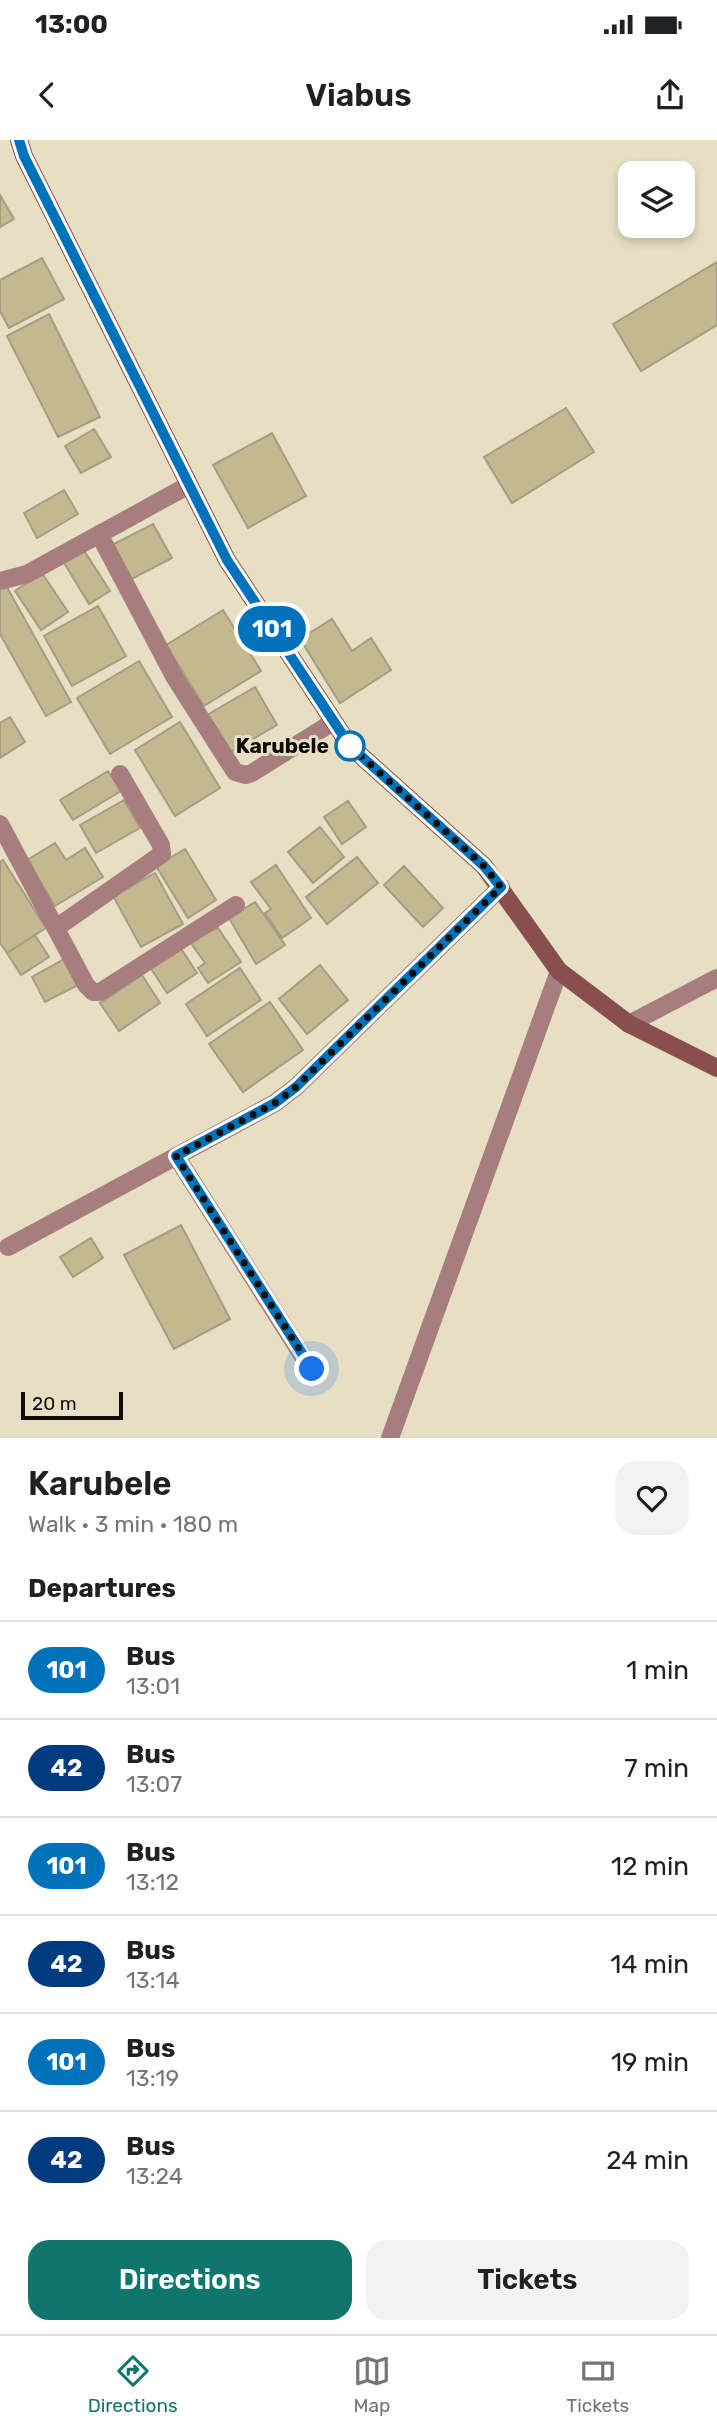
<!DOCTYPE html>
<html lang="en">
<head>
<meta charset="utf-8">
<style>
  body { margin:0; font-family:Rubik,sans-serif; background:#f2f2f2; color:#202124; height:100vh; display:flex; flex-direction:column; font-size:26px; white-space:nowrap }
  * { box-sizing:border-box; margin:0 }
  p { font-size:23px; color:#757577 }
  .icon { flex:none; width:38px; height:38px; fill:none; stroke:currentColor; stroke-width:2; stroke-linecap:round; stroke-linejoin:round }
  .map { position:relative; height:1298px; overflow:hidden }
  .side { display:flex; flex-direction:column; background:#fff; flex:1 }
  .side>* { flex:none }
  .badge { padding:0 14px; border-radius:23px; font-size:24px; line-height:46px }
  .controls { position:absolute; left:618px; top:21px; display:grid; gap:14px }
  .controls a { display:grid; place-items:center; width:77px; height:77px; border-radius:14px; background:#fff; box-shadow:0 4px 10px #0003; font-size:35px }
  .scale { position:absolute; left:21px; bottom:18px; width:102px; box-sizing:border-box; padding-left:7px; border:4px solid #0f0c04; border-top:0; font-size:19px; line-height:24px; white-space:nowrap; color:#0f0c04; -webkit-text-stroke:5px #e7dfc3; paint-order:stroke }
  .you { position:absolute; width:35px; height:35px; margin:-18px; border:5px solid #fff; border-radius:50%; background:#1a73e8; box-shadow:0 0 0 10px #1a73e833 }
  .map>.badge { position:absolute; translate:-50% -50%; box-shadow:0 0 0 4px #fff }
  h2 { padding:0 28px; font-size:26px; line-height:63px }
  .round { display:grid; place-items:center; flex:none; width:74px; height:74px; border-radius:21px; background:#f2f2f2 }
  .headline { display:flex; align-items:center; justify-content:space-between; height:119px; padding:0 28px }
  h1 { font-size:33px; font-weight:600; line-height:52px }
  .primary-button { display:flex; gap:14px; margin-top:auto; padding:14px 28px }
  .primary-button a { flex:1; height:80px; border-radius:21px; background:#0f766e; color:#fff; font-size:28px; font-weight:600; line-height:80px; text-align:center }
  .primary-button a+a { background:#f2f2f2; color:#202124 }
  ul { padding:0; list-style:none }
  li { display:flex; align-items:center; gap:21px; height:98px; padding:0 28px; border-top:2px solid #e0e0e0 }
  li div { flex:1 }
  li b { display:block; font-size:26px }
  li em { font-style:normal }
  li .badge { min-width:77px; font-weight:700; text-align:center }
  .status { display:flex; justify-content:space-between; align-items:center; height:49px; padding:0 35px; background:#fff; direction:ltr }
  .status svg { height:19px; fill:currentColor }
  header { display:flex; justify-content:space-between; align-items:center; height:91px; padding:0 28px; background:#fff; font-size:32px; font-weight:600 }
  .menu { display:flex; justify-content:space-around; align-items:center; height:98px; border-top:2px solid #e0e0e0; background:#fff; font-size:19px; color:#757577 }
  .menu a { display:grid; justify-items:center; gap:4px }
  .menu .current { color:#0f766e }
  .map>svg:first-child { display:block }
  .building { fill:#c3b88f; stroke:#a59d83; stroke-width:2 }
  .lines { fill:none; stroke-linecap:round; stroke-linejoin:round }
  .street { stroke:#a77d7e; stroke-width:18 }
  .secondary { stroke:#894e50; stroke-width:18 }
  .line-casing { stroke:#fff; stroke-width:16 }
  .line { stroke:#0072bc; stroke-width:10 }
  .walk { stroke:#0f0c04; stroke-width:7; stroke-dasharray:0 12.6 }
  .stop-dot { fill:#fff; stroke:#0072bc; stroke-width:3.5 }
  .labels { text-anchor:middle; stroke-width:6; stroke-linejoin:round; paint-order:stroke }
  .stop-label { font-size:21px; font-weight:bold; fill:#0f0c04; stroke:#e7dfc3; text-anchor:end }
</style>
</head>
<body>
<div class="status"><b>13:00</b><svg viewBox="0 0 49 12"><path d="M0 12V9h3v3zM5 12V6h3v6zM10 12V3h3v9zM15 12V0h3v12zM26 1h20v11H26zM47 4h2v5h-2z"/></svg></div>
<header><svg class="icon" aria-label="back" viewBox="0 0 24 24"><path d="M15 5l-7 7 7 7"/></svg>Viabus<svg class="icon" aria-label="share" viewBox="0 0 24 24"><path d="M12 15V3M7 8l5-5 5 5M5 13v7h14v-7"/></svg></header>
<div class="map">
<svg width="717" height="1298" viewBox="0 0 717 1298">
  <rect width="100%" height="100%" fill="#e7dfc3"/>
  <!-- building -->
  <path class="building" d="M 0,55 L 14,79 L 0,87 Z
    M 42,118 L 64,159 L 9,188 L 0,171 L 0,140 Z
    M 717,122 L 717,185 L 641,231 L 613,184 Z
    M 49,174 L 100,277 L 58,297 L 7,196 Z
    M 566,268 L 594,312 L 512,363 L 484,317 Z
    M 94,289 L 111,317 L 81,333 L 65,306 Z
    M 272,293 L 306,356 L 248,388 L 213,325 Z
    M 64,350 L 78,374 L 37,398 L 24,373 Z
    M 153,384 L 172,418 L 128,441 L 110,406 Z
    M 83,409 L 110,451 L 89,464 L 63,421 Z
    M 42,433 L 68,472 L 41,490 L 15,451 Z
    M 4,442 L 71,562 L 46,576 L 0,494 L 0,444 Z
    M 98,466 L 126,516 L 72,546 L 44,496 Z
    M 223,470 L 261,531 L 204,566 L 166,505 Z
    M 332,479 L 352,511 L 371,498 L 391,530 L 340,563 L 300,499 Z
    M 139,521 L 172,577 L 110,614 L 77,558 Z
    M 255,547 L 277,585 L 229,613 L 207,575 Z
    M 10,577 L 25,602 L 0,618 L 0,583 Z
    M 180,582 L 220,648 L 175,676 L 135,610 Z
    M 108,631 L 121,651 L 73,680 L 60,660 Z
    M 124,660 L 140,688 L 96,713 L 80,685 Z
    M 348,661 L 366,687 L 342,704 L 324,677 Z
    M 320,687 L 344,717 L 313,743 L 288,712 Z
    M 55,703 L 66,720 L 85,708 L 103,737 L 55,766 L 27,720 Z
    M 185,709 L 216,760 L 188,778 L 156,726 Z
    M 357,717 L 378,743 L 327,784 L 306,757 Z
    M 3,720 L 46,788 L 7,813 L 0,803 L 0,722 Z
    M 276,725 L 311,778 L 282,798 L 265,773 L 271,769 L 251,742 Z
    M 404,726 L 443,768 L 423,787 L 384,745 Z
    M 155,733 L 183,784 L 141,807 L 113,756 Z
    M 255,762 L 285,805 L 256,824 L 229,778 Z
    M 218,788 L 241,822 L 208,843 L 198,828 L 205,823 L 188,799 Z
    M 35,795 L 49,817 L 21,835 L 7,813 Z
    M 180,807 L 197,833 L 167,853 L 150,827 Z
    M 64,819 L 78,845 L 45,862 L 32,837 Z
    M 320,825 L 348,860 L 307,894 L 279,859 Z
    M 240,828 L 261,860 L 207,896 L 186,864 Z
    M 142,835 L 160,863 L 119,891 L 100,863 Z
    M 270,862 L 303,910 L 243,952 L 209,904 Z
    M 181,1085 L 230,1179 L 174,1209 L 124,1115 Z
    M 91,1098 L 103,1118 L 73,1137 L 60,1117 Z"/>
  <g class="lines">
    <!-- street -->
    <path class="street" d="M 99,394 L 175,538 L 235,632 L 246,635 L 252,633 L 333,582
      M 0,441 L 27,434 L 189,345
      M 0,684 L 86,845 L 93,852 L 100,852 L 236,765
      M 56,788 L 162,714 L 161,705 L 120,634
      M 629,884 L 717,838
      M 176,1016 L 311,1229
      M 8,1107 L 275,963 L 296,947 L 501,747
      M 390,1298 L 559,831"/>
    <!-- secondary -->
    <path class="secondary" d="M 19,0 L 24,16 L 227,420 L 350,606 L 484,726 L 559,831 L 629,884 L 717,928"/>
  </g>
  <g class="lines">
    <!-- line casing -->
    <g class="line-casing">
      <path id="line" d="M 19,0 L 24,16 L 227,420 L 350,606 L 484,726 L 501,747 L 296,947 L 275,963 L 176,1016 L 312,1229"/>
    </g>
    <!-- line -->
    <use href="#line" class="line"/>
    <!-- walk -->
    <path class="walk" d="M 312,1229 L 176,1016 L 275,963 L 296,947 L 501,747 L 484,726 L 350,606"/>
  </g>
  <!-- markers -->
  <circle class="stop-dot" cx="350" cy="606" r="14"/>
  <g class="labels">
    <!-- stop labels -->
    <g class="stop-label">
      <text x="329" y="613">Karubele</text>
    </g>
  </g>
</svg>
<div class="controls">
<a><svg class="icon" aria-label="layers" viewBox="0 0 24 24"><path d="M12 4l9 5-9 5-9-5zM3 14l9 5 9-5"/></svg></a>
</div>
<div class="scale">20 m</div>
<div class="you" style="left:312px;top:1229px"></div>
<b class="badge" style="left:272px;top:489px;background:#0072bc;color:#fff">101</b>
</div>
<section class="side">
<div class="headline"><div><h1>Karubele</h1><p>Walk · 3 min · 180 m</p></div><a class="round"><svg class="icon" aria-label="heart" viewBox="0 0 24 24"><path d="M12 20l-8-8c-3-5 5-10 8-4 3-6 11-1 8 4z"/></svg></a></div>
<h2>Departures</h2>
<ul>
<li><span class="badge" style="background:#0072bc;color:#fff">101</span><div><b>Bus</b><p>13:01</p></div><em>1 min</em></li>
<li><span class="badge" style="background:#003b80;color:#fff">42</span><div><b>Bus</b><p>13:07</p></div><em>7 min</em></li>
<li><span class="badge" style="background:#0072bc;color:#fff">101</span><div><b>Bus</b><p>13:12</p></div><em>12 min</em></li>
<li><span class="badge" style="background:#003b80;color:#fff">42</span><div><b>Bus</b><p>13:14</p></div><em>14 min</em></li>
<li><span class="badge" style="background:#0072bc;color:#fff">101</span><div><b>Bus</b><p>13:19</p></div><em>19 min</em></li>
<li><span class="badge" style="background:#003b80;color:#fff">42</span><div><b>Bus</b><p>13:24</p></div><em>24 min</em></li>
</ul>
<div class="primary-button"><a>Directions</a><a>Tickets</a></div>
</section>
<nav class="menu">
<a class="current"><svg class="icon" aria-label="directions" viewBox="0 0 24 24"><path d="M12 3l9 9-9 9-9-9zM9 14v-3h6M13 9l2 2-2 2"/></svg>Directions</a>
<a><svg class="icon" aria-label="map" viewBox="0 0 24 24"><path d="M3 6l6-2 6 2 6-2v14l-6 2-6-2-6 2zM9 4v14M15 6v14"/></svg>Map</a>
<a><svg class="icon" aria-label="tickets" viewBox="0 0 24 24"><path d="M3 7h18v10H3zM15 7v10"/></svg>Tickets</a>
</nav>
</body>
</html>
